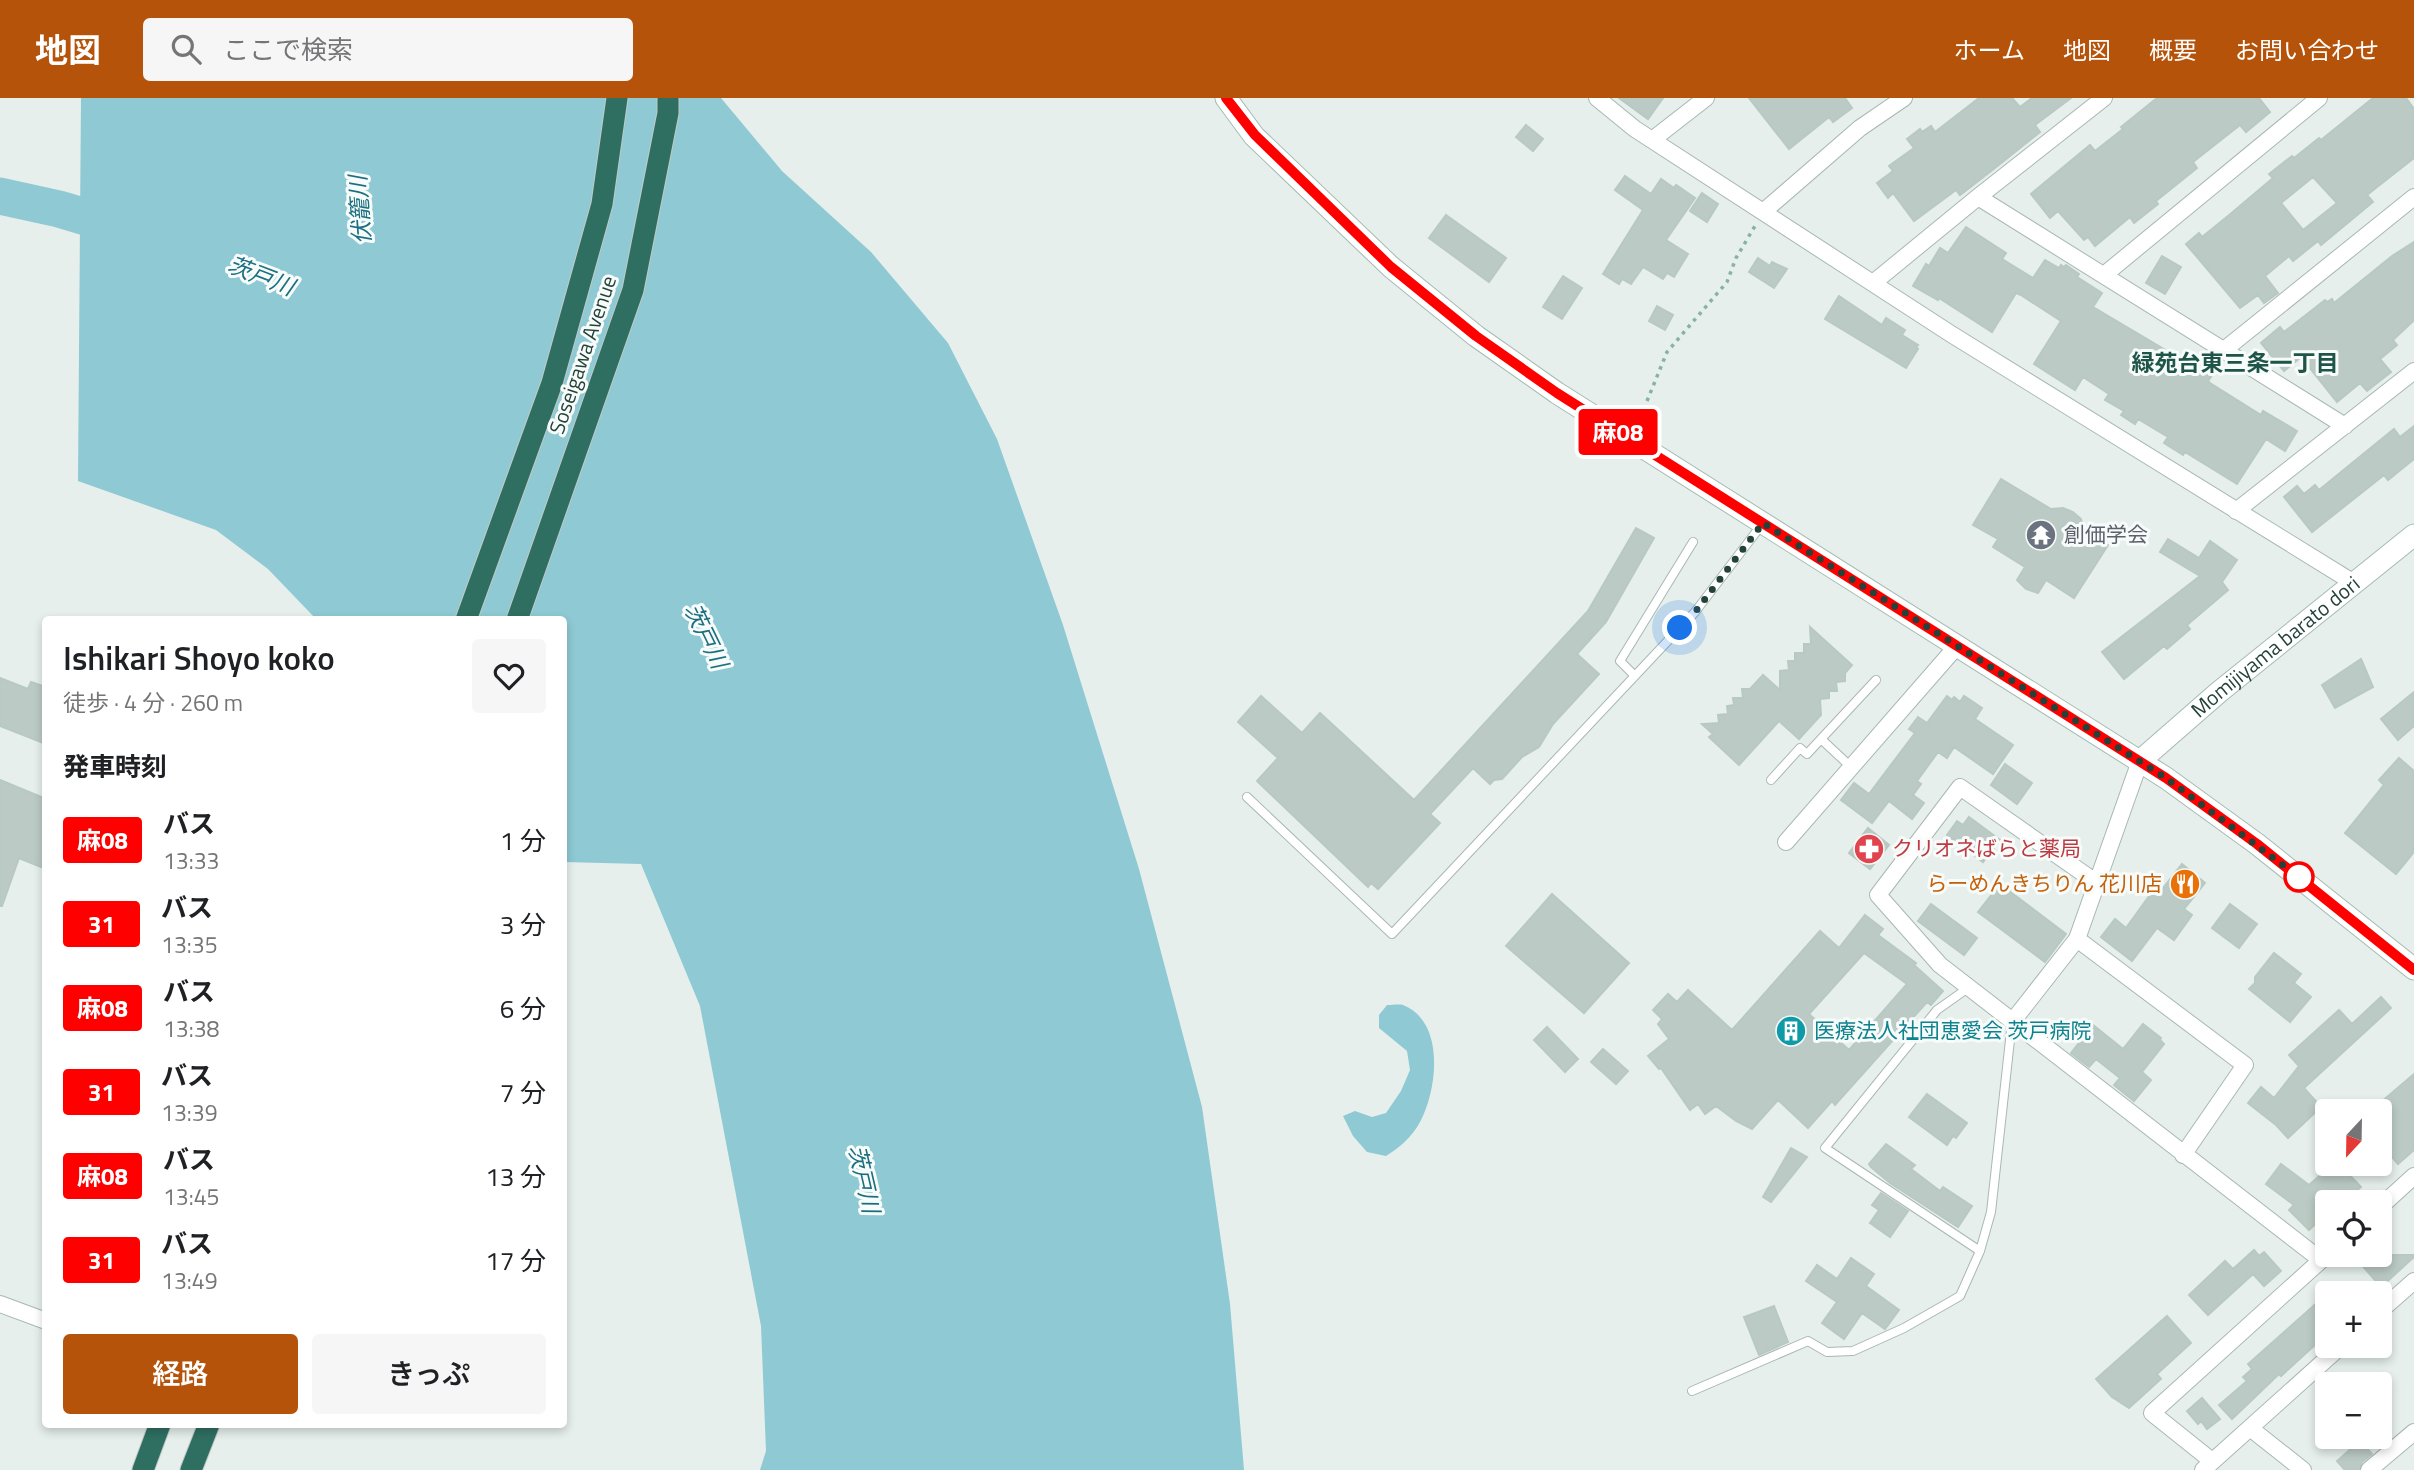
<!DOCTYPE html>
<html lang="ja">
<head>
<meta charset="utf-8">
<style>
  body { margin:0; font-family:"Titillium Web","Noto Sans JP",sans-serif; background:#f6f6f6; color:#202124; height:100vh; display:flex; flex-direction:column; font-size:26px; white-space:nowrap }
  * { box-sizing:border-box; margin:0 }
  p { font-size:23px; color:#757577 }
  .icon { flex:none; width:38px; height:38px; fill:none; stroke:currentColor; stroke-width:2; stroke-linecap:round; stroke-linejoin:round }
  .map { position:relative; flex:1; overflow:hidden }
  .details { position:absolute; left:42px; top:518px; width:525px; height:812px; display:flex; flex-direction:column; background:#fff; border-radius:7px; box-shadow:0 4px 10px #0003 }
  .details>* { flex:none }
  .badge { padding:0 14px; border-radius:5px; font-size:24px; line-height:46px }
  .needle { width:46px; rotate:202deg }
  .buttons { position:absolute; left:2315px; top:1001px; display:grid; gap:14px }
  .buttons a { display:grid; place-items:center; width:77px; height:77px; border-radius:7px; background:#fff; box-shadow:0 4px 10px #0003; font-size:35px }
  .you { position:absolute; width:35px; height:35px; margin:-18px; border:5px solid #fff; border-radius:50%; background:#1a73e8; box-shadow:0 0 0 10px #1a73e833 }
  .map>.badge { position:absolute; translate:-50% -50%; box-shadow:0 0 0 4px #fff }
  h2 { padding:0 21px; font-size:26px; line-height:63px }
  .round { display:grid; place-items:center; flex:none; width:74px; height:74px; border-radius:7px; background:#f6f6f6 }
  .head { display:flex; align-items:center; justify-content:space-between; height:119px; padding:0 21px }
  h1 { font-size:33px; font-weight:600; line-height:52px }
  .primary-button { display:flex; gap:14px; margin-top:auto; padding:14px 21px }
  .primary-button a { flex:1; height:80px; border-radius:7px; background:#b45309; color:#fff; font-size:28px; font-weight:600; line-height:80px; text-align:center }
  .primary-button a+a { background:#f6f6f6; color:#202124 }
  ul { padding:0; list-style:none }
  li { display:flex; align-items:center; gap:21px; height:84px; padding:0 21px }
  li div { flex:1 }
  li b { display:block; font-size:26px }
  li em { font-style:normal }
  li .badge { min-width:77px; font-weight:700; text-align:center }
  header { display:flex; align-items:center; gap:42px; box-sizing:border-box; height:98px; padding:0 35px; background:#b45309; color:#fff }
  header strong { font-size:33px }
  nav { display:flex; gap:38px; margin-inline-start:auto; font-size:24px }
  .search { width:490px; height:63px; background:#f6f6f6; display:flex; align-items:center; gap:18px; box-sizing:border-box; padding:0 24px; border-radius:7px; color:#757577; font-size:26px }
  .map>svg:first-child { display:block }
  .water { fill:#8ec9d4 }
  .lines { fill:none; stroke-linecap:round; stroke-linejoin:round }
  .river { stroke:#8ec9d4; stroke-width:37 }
  .building { fill:#bbcac4; stroke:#b8c9c2; stroke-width:2; fill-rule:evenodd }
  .lane-casing { stroke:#a8b8b2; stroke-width:10 }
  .street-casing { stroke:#a8b8b2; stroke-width:18 }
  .secondary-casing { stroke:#a4bbb3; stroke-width:23 }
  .highway-casing { stroke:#c2cac8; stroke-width:23 }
  .path { stroke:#86b3a5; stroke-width:3.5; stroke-dasharray:3.5 5; stroke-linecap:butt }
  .lane { stroke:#fff; stroke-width:8 }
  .street { stroke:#fff; stroke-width:16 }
  .secondary { stroke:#fff; stroke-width:21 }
  .highway { stroke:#2f6f62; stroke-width:21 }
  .line-casing { stroke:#fff; stroke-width:16 }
  .line { stroke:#f00; stroke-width:10 }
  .walk { stroke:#24423a; stroke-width:7; stroke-dasharray:0 12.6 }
  .stop-dot { fill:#fff; stroke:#f00; stroke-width:3.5 }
  .labels { text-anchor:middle; stroke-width:6; stroke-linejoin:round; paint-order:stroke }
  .street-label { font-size:21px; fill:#24423a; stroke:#f7fbf9 }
  .worship-label { font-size:21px; fill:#5b616d; stroke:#f7fbf9; text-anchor:start }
  .health-label { font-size:21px; fill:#be3a42; stroke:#f7fbf9; text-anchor:start }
  .food-label { font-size:21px; fill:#c56008; stroke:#f7fbf9; text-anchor:end }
  .culture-label { font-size:21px; fill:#0d838f; stroke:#f7fbf9; text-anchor:start }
  .water-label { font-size:23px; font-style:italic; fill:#1c6f80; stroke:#f7fbf9 }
  .neighbourhood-label { font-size:23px; font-weight:bold; fill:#1f5548; stroke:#f7fbf9 }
</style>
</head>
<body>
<header>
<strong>地図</strong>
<div class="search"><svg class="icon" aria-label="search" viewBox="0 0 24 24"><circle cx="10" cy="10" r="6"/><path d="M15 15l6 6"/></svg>ここで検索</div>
<nav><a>ホーム</a><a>地図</a><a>概要</a><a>お問い合わせ</a></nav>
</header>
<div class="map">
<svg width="2414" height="1372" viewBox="0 0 2414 1372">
  <rect width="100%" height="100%" fill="#e6efeb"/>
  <!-- water -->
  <path class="water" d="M 81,0 L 721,0 L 782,73 L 871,154 L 948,245 L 997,341 L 1063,527 L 1139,771 L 1202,1009 L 1230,1206 L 1244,1372 L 760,1372 L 766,1353 L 761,1228 L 700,908 L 641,766 L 564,764 L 564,522 L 316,521 L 268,471 L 216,432 L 78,383 Z
    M 1387,907 C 1392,907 1399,906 1403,907 C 1446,924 1437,993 1420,1024 C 1412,1039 1399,1050 1386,1058 L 1367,1054 L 1353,1038 L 1343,1018 L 1355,1013 L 1372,1019 L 1386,1015 L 1401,993 L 1410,972 L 1407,953 L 1379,930 L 1379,917 Z"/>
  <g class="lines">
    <!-- river -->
    <path class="river" d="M 0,98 L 59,111 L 126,131"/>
  </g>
  <!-- building -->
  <path class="building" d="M 1619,0 L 1663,0 L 1648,21 Z
    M 1749,0 L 1845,0 L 1852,10 L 1833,24 L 1829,19 L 1789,51 Z
    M 1979,0 L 2012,0 L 2020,9 L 2032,0 L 2071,0 L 2035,27 L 2040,34 L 1995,70 L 1960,97 L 1956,92 L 1914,123 L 1893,95 L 1888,100 L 1877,85 L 1893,73 L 1889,68 L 1914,50 L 1907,41 L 1920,31 L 1922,34 L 1931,28 L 1935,34 Z
    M 2157,0 L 2259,0 L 2270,14 L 2246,34 L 2240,27 L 2193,64 L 2197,70 L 2156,103 L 2158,106 L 2134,125 L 2130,119 L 2095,148 L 2088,139 L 2084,142 L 2058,113 L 2050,120 L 2031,96 L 2090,47 L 2095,53 L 2123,31 L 2121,29 Z
    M 2373,0 L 2406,0 L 2414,11 L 2414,60 L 2367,97 L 2373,104 L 2321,147 L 2318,143 L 2293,163 L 2289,158 L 2265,178 L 2278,195 L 2264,205 L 2258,197 L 2240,210 L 2186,146 L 2199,135 L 2202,139 L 2228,118 L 2273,80 L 2269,76 L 2292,58 L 2294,60 L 2319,40 L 2321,42 ZM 2313,79 L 2337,105 L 2303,132 L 2281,105 Z
    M 1526,27 L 1543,41 L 1533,53 L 1516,39 Z
    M 1625,78 L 1651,96 L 1661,81 L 1674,90 L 1676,87 L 1695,100 L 1666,142 L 1688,156 L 1674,179 L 1667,175 L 1663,181 L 1643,169 L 1631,186 L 1622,181 L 1619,186 L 1603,176 L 1643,112 L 1615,92 Z
    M 1702,95 L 1718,106 L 1707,124 L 1690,113 Z
    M 1446,117 L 1506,160 L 1489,184 L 1429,140 Z
    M 1966,129 L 2006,155 L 2002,161 L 2033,180 L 2045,162 L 2059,170 L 2061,167 L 2064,169 L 2066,167 L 2079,176 L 2077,179 L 2102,195 L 2093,209 L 2211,279 L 2208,283 L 2210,285 L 2261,317 L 2263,313 L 2297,333 L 2285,353 L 2266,341 L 2237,386 L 2185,354 L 2183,357 L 2164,345 L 2168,339 L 2138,321 L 2135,326 L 2121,317 L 2124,313 L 2105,302 L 2109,296 L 2083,279 L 2075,292 L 2034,266 L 2061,223 L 2021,197 L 2016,195 L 1992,234 L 1939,200 L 1938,202 L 1913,188 L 1926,166 L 1929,168 L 1940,150 L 1948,155 Z
    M 2414,144 L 2414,222 L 2393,242 L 2397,247 L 2380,261 L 2391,274 L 2367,293 L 2360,285 L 2337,304 L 2301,259 L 2284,273 L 2261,245 L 2280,229 L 2284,234 L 2325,202 L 2327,204 L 2332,201 L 2334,205 L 2392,158 Z
    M 2162,158 L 2181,169 L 2165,196 L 2146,185 Z
    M 1758,160 L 1770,168 L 1772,164 L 1787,171 L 1774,190 L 1749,174 Z
    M 1563,178 L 1582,190 L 1562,221 L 1543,209 Z
    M 1839,198 L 1882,227 L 1886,220 L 1905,232 L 1902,237 L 1918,247 L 1916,249 L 1918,251 L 1906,270 L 1825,221 Z
    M 1657,208 L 1673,217 L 1665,232 L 1649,223 Z
    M 2414,328 L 2414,361 L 2388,382 L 2384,377 L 2312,434 L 2284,399 L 2297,388 L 2304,396 L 2315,387 L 2319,392 L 2394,331 L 2400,339 Z
    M 2001,381 L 2051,411 L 2063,410 L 2073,414 L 2081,421 L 2084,432 L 2108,447 L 2074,500 L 2046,482 L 2038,495 L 2026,491 L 2017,482 L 2025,469 L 1993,449 L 1998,441 L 1973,427 Z
    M 1636,430 L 1654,440 L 1606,524 L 1577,556 L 1599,576 L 1553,626 L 1539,649 L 1522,659 L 1502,681 L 1494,682 L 1490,686 L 1473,670 L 1430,716 L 1440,725 L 1378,791 L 1371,785 L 1368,789 L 1257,683 L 1278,660 L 1238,624 L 1261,598 L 1302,635 L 1320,615 L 1414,702 L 1588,513 Z
    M 2168,441 L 2199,460 L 2210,443 L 2237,462 L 2222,484 L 2228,492 L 2187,527 L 2190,531 L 2167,551 L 2164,548 L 2124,581 L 2102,554 L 2200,478 L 2160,454 Z
    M 1810,529 L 1852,567 L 1845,575 L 1845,583 L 1836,584 L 1837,593 L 1829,593 L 1829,600 L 1820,601 L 1821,617 L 1799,641 L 1779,623 L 1739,667 L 1709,639 L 1713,636 L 1702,626 L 1719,625 L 1718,617 L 1728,616 L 1727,608 L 1734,607 L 1733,600 L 1743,600 L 1742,591 L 1750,591 L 1763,577 L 1780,592 L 1780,573 L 1789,572 L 1788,563 L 1795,563 L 1795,555 L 1804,555 L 1804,546 L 1811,546 Z
    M 2361,561 L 2373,589 L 2335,610 L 2322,587 Z
    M 0,580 L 28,591 L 31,584 L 46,589 L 46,646 L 0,628 Z
    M 2414,594 L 2414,628 L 2398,642 L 2381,621 Z
    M 1947,598 L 1952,602 L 1954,599 L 1960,604 L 1964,598 L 1982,610 L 1975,621 L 2013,647 L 1993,676 L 1954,649 L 1947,660 L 1938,654 L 1917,683 L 1921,686 L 1913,697 L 1924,705 L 1912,721 L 1889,703 L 1872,725 L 1841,702 L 1854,685 L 1869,696 L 1915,635 L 1909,631 L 1918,619 L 1927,625 Z
    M 2399,660 L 2414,673 L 2414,754 L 2396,776 L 2345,735 L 2384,687 L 2379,682 Z
    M 2005,666 L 2032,685 L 2017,706 L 1991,687 Z
    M 0,682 L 46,701 L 46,771 L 19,760 L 2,808 L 0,808 Z
    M 1969,719 L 2000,742 L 1983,764 L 1947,737 L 1957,723 L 1963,727 Z
    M 1868,730 L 1889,747 L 1870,771 L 1849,755 Z
    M 2182,766 L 2205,785 L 2184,811 L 2192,817 L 2174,842 L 2157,830 L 2132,863 L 2101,839 L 2115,821 L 2126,830 L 2155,790 L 2160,794 Z
    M 2000,786 L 2066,836 L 2045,864 L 1978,814 Z
    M 1552,796 L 1629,865 L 1584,915 L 1506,848 Z
    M 1931,806 L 1977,840 L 1964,857 L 1918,823 Z
    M 2230,806 L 2257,826 L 2239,850 L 2212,830 Z
    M 1865,817 L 1883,831 L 1878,837 L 1916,865 L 1914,867 L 1943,893 L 1931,907 L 1927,904 L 1835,1007 L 1832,1003 L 1808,1030 L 1778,1002 L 1752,1031 L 1736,1023 L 1716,1008 L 1705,1016 L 1698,1006 L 1690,1012 L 1661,970 L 1659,971 L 1648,958 L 1669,941 L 1658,926 L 1662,921 L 1653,912 L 1668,896 L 1677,904 L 1688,892 L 1732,932 L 1820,833 L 1839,850 ZM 1864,855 L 1907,886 L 1849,952 L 1809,916 Z
    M 2274,855 L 2301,876 L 2294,885 L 2311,899 L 2290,924 L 2249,891 L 2255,885 L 2255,879 Z
    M 2381,899 L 2391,910 L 2304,990 L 2321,1009 L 2288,1040 L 2276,1027 L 2248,1005 L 2261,989 L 2274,1000 L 2299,968 L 2289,957 L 2339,912 L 2352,926 Z
    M 2143,926 L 2161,940 L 2160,942 L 2164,946 L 2142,974 L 2151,982 L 2134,1003 L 2114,987 L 2120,980 L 2096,961 L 2089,969 L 2071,955 L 2093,927 L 2123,951 Z
    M 1547,929 L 1578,961 L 1565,974 L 1534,942 Z
    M 1603,951 L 1628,973 L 1616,986 L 1591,964 Z
    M 2414,976 L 2414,1052 L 2398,1066 L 2380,1045 L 2380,1005 Z
    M 1927,996 L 1967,1025 L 1956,1040 L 1953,1038 L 1947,1047 L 1909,1019 Z
    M 1886,1046 L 1915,1067 L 1911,1071 L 1940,1093 L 1943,1089 L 1972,1108 L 1958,1129 L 1890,1085 L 1871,1069 L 1869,1066 Z
    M 1791,1050 L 1807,1059 L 1771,1104 L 1763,1099 Z
    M 2281,1066 L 2309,1087 L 2333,1066 L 2339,1066 L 2361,1089 L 2344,1104 L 2341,1101 L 2338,1104 L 2328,1104 L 2328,1114 L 2309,1132 L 2289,1112 L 2294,1107 L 2266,1086 Z
    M 1881,1095 L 1908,1113 L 1890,1139 L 1870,1125 L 1879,1112 L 1872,1107 Z
    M 2254,1152 L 2259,1158 L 2264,1154 L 2281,1173 L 2264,1188 L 2253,1176 L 2208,1217 L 2189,1197 L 2225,1163 L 2233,1171 Z
    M 2369,1157 L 2414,1157 L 2414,1159 L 2381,1189 L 2360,1165 Z
    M 1851,1160 L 1874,1176 L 1866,1188 L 1899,1212 L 1885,1231 L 1862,1215 L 1844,1241 L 1822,1225 L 1837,1204 L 1806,1183 L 1817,1167 L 1837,1181 Z
    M 2328,1195 L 2328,1235 L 2281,1278 L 2279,1276 L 2232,1321 L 2219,1307 L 2247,1283 L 2243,1279 L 2252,1271 L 2248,1266 Z
    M 1774,1208 L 1788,1244 L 1759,1257 L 1744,1219 Z
    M 2167,1218 L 2191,1245 L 2157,1276 L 2161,1281 L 2129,1310 L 2112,1299 L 2096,1281 Z
    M 2202,1300 L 2220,1321 L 2207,1331 L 2201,1323 L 2198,1326 L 2187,1313 Z
    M 2360,1343 L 2372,1356 L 2362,1364 L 2359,1372 L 2345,1372 L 2337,1363 Z"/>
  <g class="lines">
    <!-- lane casing -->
    <g class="lane-casing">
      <path id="lane" d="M 1635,578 L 1620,563 L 1693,444
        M 1851,669 L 1821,641 L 1876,582
        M 1771,682 L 1800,650 L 1807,656 L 1821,641
        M 1247,699 L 1392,836 L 1695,514 L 1763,425
        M 1968,890 L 1937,912 L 1825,1050 L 1980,1153
        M 1692,1293 L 1808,1243 L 1827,1254 L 1853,1253 L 1904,1230 L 1960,1198 L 1980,1153 L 1991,1114 L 2012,924"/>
    </g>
    <!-- street casing -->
    <g class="street-casing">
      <path id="street" d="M 1597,0 L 1635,31 L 1951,236 L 2354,485
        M 1652,42 L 1706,0
        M 1978,99 L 2345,328
        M 1763,114 L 1860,30 L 1904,0
        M 2104,177 L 2319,0
        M 1873,185 L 1978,99 L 2104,0
        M 2224,252 L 2414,99
        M 2236,413 L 2414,273
        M 1786,744 L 1957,548
        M 2097,785 L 1960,689 L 1878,797 L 1940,867 L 2321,1162
        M 2077,841 L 2245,967 L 2183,1057
        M 2012,924 L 2077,841 L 2140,663
        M 2380,1109 L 2414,1078
        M 0,1206 L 46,1223
        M 2380,1213 L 2414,1183
        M 2250,1330 L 2303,1372
        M 2212,1363 L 2152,1315 L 2328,1156
        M 2203,1372 L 2341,1248
        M 2369,1372 L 2414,1334"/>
    </g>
    <!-- secondary casing -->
    <g class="secondary-casing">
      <g id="secondary">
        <path d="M 1226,0 L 1254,38 L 1391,169 L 1476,238 L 1557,295 L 2166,680 L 2257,746 L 2414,871"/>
        <path id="s1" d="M 2140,663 L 2219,594 L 2414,437"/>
      </g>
    </g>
    <!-- highway casing -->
    <g class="highway-casing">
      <path id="highway" d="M 466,522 L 552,285 L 602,106 L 617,0
        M 517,522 L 633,192 L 668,15 L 668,0
        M 143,1372 L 160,1326
        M 191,1372 L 209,1326"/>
    </g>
    <!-- path -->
    <path class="path" d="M 1647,303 L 1667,254 L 1727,184 L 1736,160 L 1755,128"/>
    <!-- lane -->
    <use href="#lane" class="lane"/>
    <!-- street -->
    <use href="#street" class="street"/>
    <!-- secondary -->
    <use href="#secondary" class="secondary"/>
    <!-- highway -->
    <use href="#highway" class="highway"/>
  </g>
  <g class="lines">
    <!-- line casing -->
    <g class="line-casing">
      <path id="line" d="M 1226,0 L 1255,37 L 1391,169 L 1476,238 L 1557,295 L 2166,680 L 2257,746 L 2414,872"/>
    </g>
    <!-- line -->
    <use href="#line" class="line"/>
    <!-- walk -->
    <path class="walk" d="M 1680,530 L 1695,514 L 1763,425 L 2166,680 L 2299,779"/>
  </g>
  <!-- icons -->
  <defs>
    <g id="temple-disc" transform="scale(1.575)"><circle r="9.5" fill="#6b7280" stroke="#f7fbf9"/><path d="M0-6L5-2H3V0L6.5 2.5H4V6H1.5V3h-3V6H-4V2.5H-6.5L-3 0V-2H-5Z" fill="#fff"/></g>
    <g id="pharmacy-disc" transform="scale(1.575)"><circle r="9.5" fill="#e0444e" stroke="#f7fbf9"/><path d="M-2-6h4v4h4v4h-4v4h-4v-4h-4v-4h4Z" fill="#fff"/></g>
    <g id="restaurant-disc" transform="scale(1.575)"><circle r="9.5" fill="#e8710a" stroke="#f7fbf9"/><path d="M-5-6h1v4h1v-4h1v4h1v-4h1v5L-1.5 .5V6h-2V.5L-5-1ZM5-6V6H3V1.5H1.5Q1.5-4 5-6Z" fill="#fff"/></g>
    <g id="building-disc" transform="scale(1.575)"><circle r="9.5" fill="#0f9aa8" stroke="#f7fbf9"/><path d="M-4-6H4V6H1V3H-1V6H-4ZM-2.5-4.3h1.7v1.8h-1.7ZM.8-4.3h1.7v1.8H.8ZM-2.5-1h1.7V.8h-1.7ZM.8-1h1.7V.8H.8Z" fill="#fff"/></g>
  </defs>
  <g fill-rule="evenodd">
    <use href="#temple-disc" x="2041" y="437"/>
    <use href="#pharmacy-disc" x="1869" y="751"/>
    <use href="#restaurant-disc" x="2185" y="786"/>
    <use href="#building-disc" x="1791" y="933"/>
  </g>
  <!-- markers -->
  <circle class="stop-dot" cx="2299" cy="779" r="14"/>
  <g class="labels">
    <!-- street labels -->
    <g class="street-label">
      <text transform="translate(583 257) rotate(-71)" y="7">Soseigawa Avenue</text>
      <text dy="7" stroke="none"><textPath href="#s1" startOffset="177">Momijiyama barato dori</textPath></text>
    </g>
    <!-- worship labels -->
    <g class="worship-label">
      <text x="2064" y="444">創価学会</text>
    </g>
    <!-- health labels -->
    <g class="health-label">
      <text x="1892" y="758">クリオネばらと薬局</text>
    </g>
    <!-- food labels -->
    <g class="food-label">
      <text x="2162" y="793">らーめんきちりん 花川店</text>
    </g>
    <!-- culture labels -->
    <g class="culture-label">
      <text x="1814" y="940">医療法人社団恵愛会 茨戸病院</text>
    </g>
    <!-- water labels -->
    <g class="water-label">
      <text transform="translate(360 112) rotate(-94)" y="8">伏籠川</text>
      <text transform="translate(261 178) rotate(21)" y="8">茨戸川</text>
      <text transform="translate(706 538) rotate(64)" y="8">茨戸川</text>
      <text transform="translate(864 1081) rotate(77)" y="8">茨戸川</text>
    </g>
    <!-- neighbourhood labels -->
    <g class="neighbourhood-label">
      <text x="2235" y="273">緑苑台東三条一丁目</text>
    </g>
  </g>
</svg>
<div class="buttons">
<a><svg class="needle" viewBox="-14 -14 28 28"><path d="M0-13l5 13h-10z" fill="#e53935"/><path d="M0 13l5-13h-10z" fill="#757577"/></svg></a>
<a><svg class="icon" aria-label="locate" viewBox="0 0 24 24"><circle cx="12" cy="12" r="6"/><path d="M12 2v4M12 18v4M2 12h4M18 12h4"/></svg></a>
<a>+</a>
<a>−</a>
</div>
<div class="you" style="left:1680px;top:530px"></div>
<b class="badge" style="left:1618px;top:334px;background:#f00;color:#fff">麻08</b>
<section class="details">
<div class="head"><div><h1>Ishikari Shoyo koko</h1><p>徒歩 · 4 分 · 260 m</p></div><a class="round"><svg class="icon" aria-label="heart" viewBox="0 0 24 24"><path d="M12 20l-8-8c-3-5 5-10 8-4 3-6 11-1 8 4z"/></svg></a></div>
<h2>発車時刻</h2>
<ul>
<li><span class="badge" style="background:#f00;color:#fff">麻08</span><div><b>バス</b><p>13:33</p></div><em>1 分</em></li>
<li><span class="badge" style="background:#f00;color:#fff">31</span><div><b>バス</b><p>13:35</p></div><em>3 分</em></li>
<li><span class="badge" style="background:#f00;color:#fff">麻08</span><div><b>バス</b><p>13:38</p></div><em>6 分</em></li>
<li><span class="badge" style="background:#f00;color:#fff">31</span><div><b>バス</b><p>13:39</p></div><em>7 分</em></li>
<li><span class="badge" style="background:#f00;color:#fff">麻08</span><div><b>バス</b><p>13:45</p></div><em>13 分</em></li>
<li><span class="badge" style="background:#f00;color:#fff">31</span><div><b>バス</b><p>13:49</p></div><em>17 分</em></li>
</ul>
<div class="primary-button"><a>経路</a><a>きっぷ</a></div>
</section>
</div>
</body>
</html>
